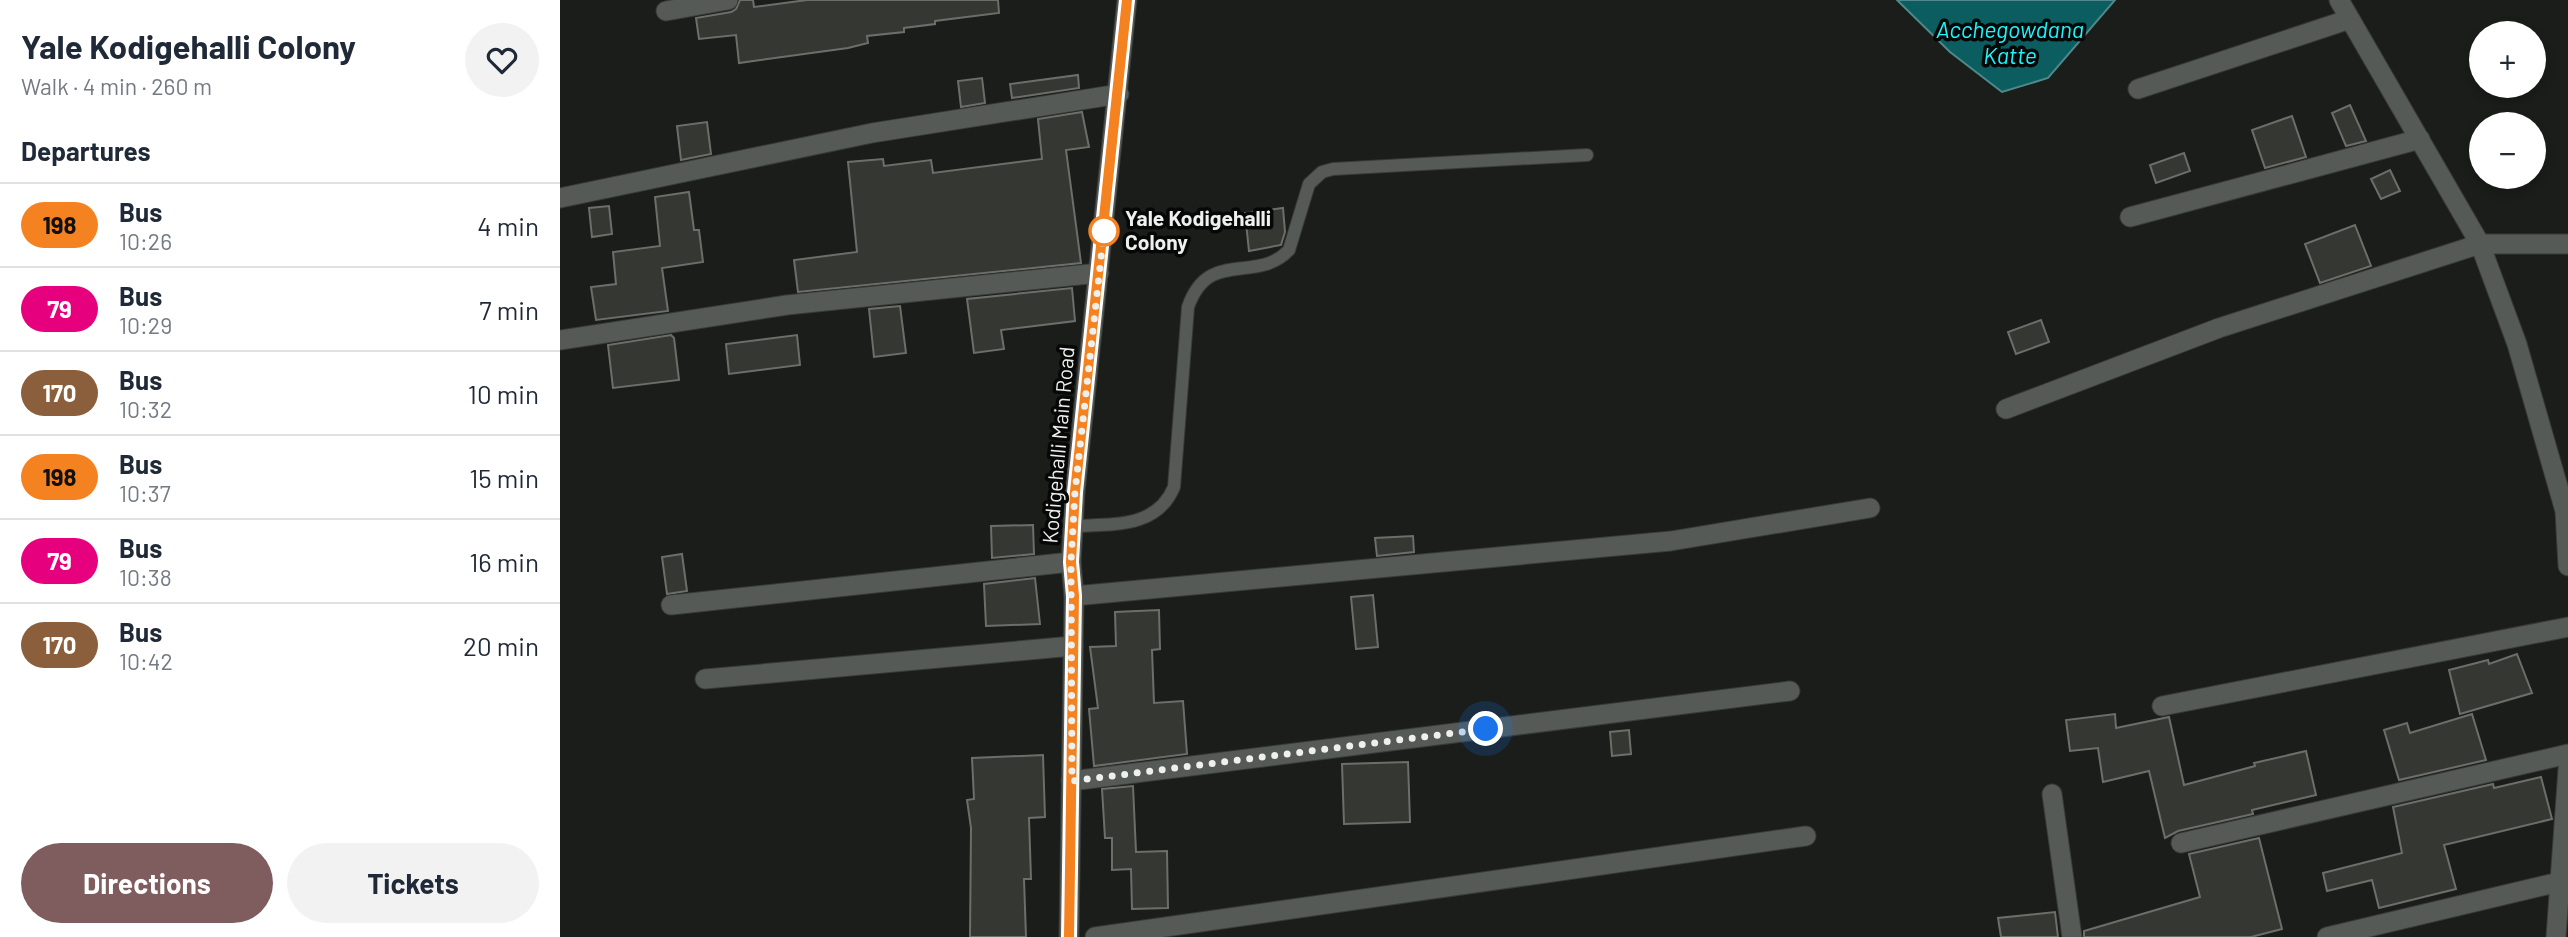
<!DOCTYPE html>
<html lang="en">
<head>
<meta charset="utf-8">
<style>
  body { margin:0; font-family:Barlow,sans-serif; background:#f2f2f3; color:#1f2937; height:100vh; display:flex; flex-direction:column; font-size:26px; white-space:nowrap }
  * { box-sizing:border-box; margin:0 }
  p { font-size:23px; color:#747a83 }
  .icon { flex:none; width:38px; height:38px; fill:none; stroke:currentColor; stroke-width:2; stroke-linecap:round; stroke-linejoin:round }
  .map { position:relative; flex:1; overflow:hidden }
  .details { display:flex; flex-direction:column; background:#fff; width:560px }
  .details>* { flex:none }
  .badge { padding:0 14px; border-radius:23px; font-size:24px; line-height:46px }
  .tools { position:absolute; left:1909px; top:21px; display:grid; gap:14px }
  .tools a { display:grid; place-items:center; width:77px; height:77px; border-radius:50%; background:#fff; box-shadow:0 4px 10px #0003; font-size:35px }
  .you { position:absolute; width:35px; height:35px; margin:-18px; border:5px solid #fff; border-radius:50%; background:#1a73e8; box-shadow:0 0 0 10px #1a73e833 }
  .map>.badge { position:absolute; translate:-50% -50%; box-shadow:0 0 0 4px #fff }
  h2 { padding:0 21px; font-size:26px; line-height:63px }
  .round { display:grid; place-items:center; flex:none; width:74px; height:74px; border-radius:37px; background:#f2f2f3 }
  .headline { display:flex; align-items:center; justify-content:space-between; height:119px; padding:0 21px }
  h1 { font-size:33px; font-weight:700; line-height:52px }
  .primary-button { display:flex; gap:14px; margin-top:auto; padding:14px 21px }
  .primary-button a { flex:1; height:80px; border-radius:42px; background:#7f5d5f; color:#fff; font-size:28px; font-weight:700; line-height:80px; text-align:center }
  .primary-button a+a { background:#f2f2f3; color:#1f2937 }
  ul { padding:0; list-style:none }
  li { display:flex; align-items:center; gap:21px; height:84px; padding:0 21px; border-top:2px solid #e0e1e3 }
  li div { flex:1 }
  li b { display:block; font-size:26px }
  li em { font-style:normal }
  li .badge { min-width:77px; font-weight:700; text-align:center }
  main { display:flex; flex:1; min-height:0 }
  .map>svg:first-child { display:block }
  .water { fill:#0c5d5f; stroke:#50898a; stroke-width:2 }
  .building { fill:#353733; stroke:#6c6e69; stroke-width:2 }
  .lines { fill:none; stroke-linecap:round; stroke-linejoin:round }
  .service-casing { stroke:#383a38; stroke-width:14 }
  .minor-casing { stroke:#383a38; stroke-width:21 }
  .tertiary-casing { stroke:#383a38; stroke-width:21 }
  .service { stroke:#565a56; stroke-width:12 }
  .minor { stroke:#565a56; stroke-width:19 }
  .tertiary { stroke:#565a56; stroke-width:19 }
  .line-casing { stroke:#fff; stroke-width:16 }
  .line { stroke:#f58220; stroke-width:10 }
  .walk { stroke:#edf0ee; stroke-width:7; stroke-dasharray:0 12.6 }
  .stop-dot { fill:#fff; stroke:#f58220; stroke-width:3.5 }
  .labels { text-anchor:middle; stroke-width:7; stroke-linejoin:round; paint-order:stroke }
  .stop-label { font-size:21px; font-weight:bold; fill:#edf0ee; stroke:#060706; text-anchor:start }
  .street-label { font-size:21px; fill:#edf0ee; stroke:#060706 }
  .water-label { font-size:23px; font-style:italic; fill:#1bf5fc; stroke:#060706 }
</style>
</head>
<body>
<main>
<section class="details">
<div class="headline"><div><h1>Yale Kodigehalli Colony</h1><p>Walk · 4 min · 260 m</p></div><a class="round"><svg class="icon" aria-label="heart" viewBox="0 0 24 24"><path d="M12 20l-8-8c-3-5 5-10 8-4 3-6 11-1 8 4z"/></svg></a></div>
<h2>Departures</h2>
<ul>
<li><span class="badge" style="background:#f58220;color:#111">198</span><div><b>Bus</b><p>10:26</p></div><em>4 min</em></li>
<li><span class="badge" style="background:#e6007e;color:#fff">79</span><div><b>Bus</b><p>10:29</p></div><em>7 min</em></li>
<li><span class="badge" style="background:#8b5e3c;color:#fff">170</span><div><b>Bus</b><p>10:32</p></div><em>10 min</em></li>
<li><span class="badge" style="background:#f58220;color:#111">198</span><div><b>Bus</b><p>10:37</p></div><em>15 min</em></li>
<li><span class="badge" style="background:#e6007e;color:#fff">79</span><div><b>Bus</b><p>10:38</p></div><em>16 min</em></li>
<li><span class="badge" style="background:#8b5e3c;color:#fff">170</span><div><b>Bus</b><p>10:42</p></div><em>20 min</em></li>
</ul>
<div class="primary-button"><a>Directions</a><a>Tickets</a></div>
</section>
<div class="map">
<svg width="2008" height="937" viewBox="0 0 2008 937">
  <rect width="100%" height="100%" fill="#1a1d1a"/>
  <!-- water -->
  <path class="water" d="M 1337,0 L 1555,0 L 1488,78 L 1442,92 L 1390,52 Z"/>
  <!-- building -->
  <path class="building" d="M 180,0 L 193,0 L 194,7 L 247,0 L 438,0 L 439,13 L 375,21 L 375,24 L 344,28 L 344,32 L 307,36 L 308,43 L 288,48 L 179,63 L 176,35 L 139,39 L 136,18 L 171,12 L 176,9 Z
    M 518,75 L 519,88 L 452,98 L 450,84 Z
    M 422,78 L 425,103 L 401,107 L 398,81 Z
    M 1790,105 L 1806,141 L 1786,146 L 1772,113 Z
    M 522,112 L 529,147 L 506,150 L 521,263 L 238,292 L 234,260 L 297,252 L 288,162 L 323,159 L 324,166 L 371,160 L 373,173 L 482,159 L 478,119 Z
    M 1732,116 L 1746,157 L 1705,168 L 1692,130 Z
    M 147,122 L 151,154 L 121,160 L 117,126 Z
    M 1624,153 L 1630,171 L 1596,183 L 1590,165 Z
    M 1830,170 L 1840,191 L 1821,199 L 1811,179 Z
    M 129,192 L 134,230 L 139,230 L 143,262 L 102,268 L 108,311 L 36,320 L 31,287 L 56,284 L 53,252 L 100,246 L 95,197 Z
    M 49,206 L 52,234 L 32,237 L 29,208 Z
    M 723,208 L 725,232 L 721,245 L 689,251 L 685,213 Z
    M 1795,225 L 1811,266 L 1760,283 L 1745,244 Z
    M 512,288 L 515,321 L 441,330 L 444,349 L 414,353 L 407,299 Z
    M 340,306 L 346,353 L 314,357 L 309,309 Z
    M 1481,320 L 1489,342 L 1456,354 L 1448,332 Z
    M 111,335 L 114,338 L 119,380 L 53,388 L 48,345 Z
    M 237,335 L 240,365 L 169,374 L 166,344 Z
    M 473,525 L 474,554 L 432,558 L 431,526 Z
    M 853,536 L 854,552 L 817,556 L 815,538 Z
    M 122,554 L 127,591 L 107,594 L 102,557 Z
    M 475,578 L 480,624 L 426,626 L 424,584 Z
    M 813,595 L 818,647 L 796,649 L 791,597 Z
    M 599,610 L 600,649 L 592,650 L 594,703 L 623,701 L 627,754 L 534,766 L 529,709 L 538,708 L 530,647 L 556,646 L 555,612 Z
    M 1957,654 L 1972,693 L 1900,714 L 1889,670 L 1928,660 L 1929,664 Z
    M 1555,714 L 1556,728 L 1609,717 L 1624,785 L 1695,766 L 1694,763 L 1746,751 L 1756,795 L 1692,810 L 1693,814 L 1618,831 L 1605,838 L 1589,771 L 1543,782 L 1538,748 L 1510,751 L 1506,720 Z
    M 1912,714 L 1926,760 L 1839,780 L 1824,730 L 1847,723 L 1850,733 Z
    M 1069,730 L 1071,754 L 1052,756 L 1050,732 Z
    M 483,755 L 485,817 L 469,818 L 471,879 L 464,879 L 466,937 L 410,937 L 411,828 L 407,800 L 414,799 L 412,758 Z
    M 848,762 L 850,822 L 784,824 L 782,764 Z
    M 1981,777 L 1992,819 L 1884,845 L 1896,889 L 1819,908 L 1812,880 L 1767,891 L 1763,873 L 1842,853 L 1833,807 L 1933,784 L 1934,788 Z
    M 573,786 L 576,852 L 607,851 L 608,908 L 572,909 L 571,869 L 552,870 L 552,838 L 545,838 L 542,789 Z
    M 1699,838 L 1722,929 L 1691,937 L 1524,937 L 1524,931 L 1640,897 L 1629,854 Z
    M 1495,912 L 1498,937 L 1441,937 L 1438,918 Z"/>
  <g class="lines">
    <!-- service casing -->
    <g class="service-casing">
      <path id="service" d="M 515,526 C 554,524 597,528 614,487 L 628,307 C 649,247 696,285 729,250 L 749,184 L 762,172 L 773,169 L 1027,155"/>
    </g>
    <!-- minor casing -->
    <g class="minor-casing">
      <path id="minor" d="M 1779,0 L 1920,244 L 1957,344 L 2005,511 L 2008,566
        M 106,11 L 168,0
        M 1578,89 L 1790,19
        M 0,198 L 312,133 L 559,94
        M 1570,217 L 1860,139
        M 0,340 L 227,305 L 539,273
        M 1446,409 L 1659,328 L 1920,244 L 2008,244
        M 514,596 L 1111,541 L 1310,508
        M 111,605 L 511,562
        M 145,679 L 513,646
        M 1602,706 L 2008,627
        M 511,781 L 1230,691
        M 1492,794 L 1512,937
        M 1621,843 L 2008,754
        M 535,937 L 1246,836
        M 1767,937 L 1999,882
        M 1996,937 L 2008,769"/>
    </g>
    <!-- tertiary casing -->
    <g class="tertiary-casing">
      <path id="tertiary" d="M 509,937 L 514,596 L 511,562 L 515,492 L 567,0"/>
    </g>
    <!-- service -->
    <use href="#service" class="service"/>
    <!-- minor -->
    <use href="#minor" class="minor"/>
    <!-- tertiary -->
    <use href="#tertiary" class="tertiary"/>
  </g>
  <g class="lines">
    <!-- line casing -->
    <g class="line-casing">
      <path id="line" d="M 509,937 L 514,596 L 511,562 L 515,492 L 567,0"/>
    </g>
    <!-- line -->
    <use href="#line" class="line"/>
    <!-- walk -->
    <path class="walk" d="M 544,231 L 515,492 L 511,562 L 512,781 L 926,729"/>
  </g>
  <!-- markers -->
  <circle class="stop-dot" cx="544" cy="231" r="14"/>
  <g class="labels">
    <!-- stop labels -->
    <g class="stop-label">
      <text x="565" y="226">Yale Kodigehalli<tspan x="565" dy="24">Colony</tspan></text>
    </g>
    <!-- street labels -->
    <g class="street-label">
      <text transform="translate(499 445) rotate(-85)" y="7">Kodigehalli Main Road</text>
    </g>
    <!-- water labels -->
    <g class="water-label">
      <text x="1450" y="38">Acchegowdana<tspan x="1450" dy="26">Katte</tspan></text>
    </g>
  </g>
</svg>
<div class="tools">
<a>+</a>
<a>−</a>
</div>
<div class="you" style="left:926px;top:729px"></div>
</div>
</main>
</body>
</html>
